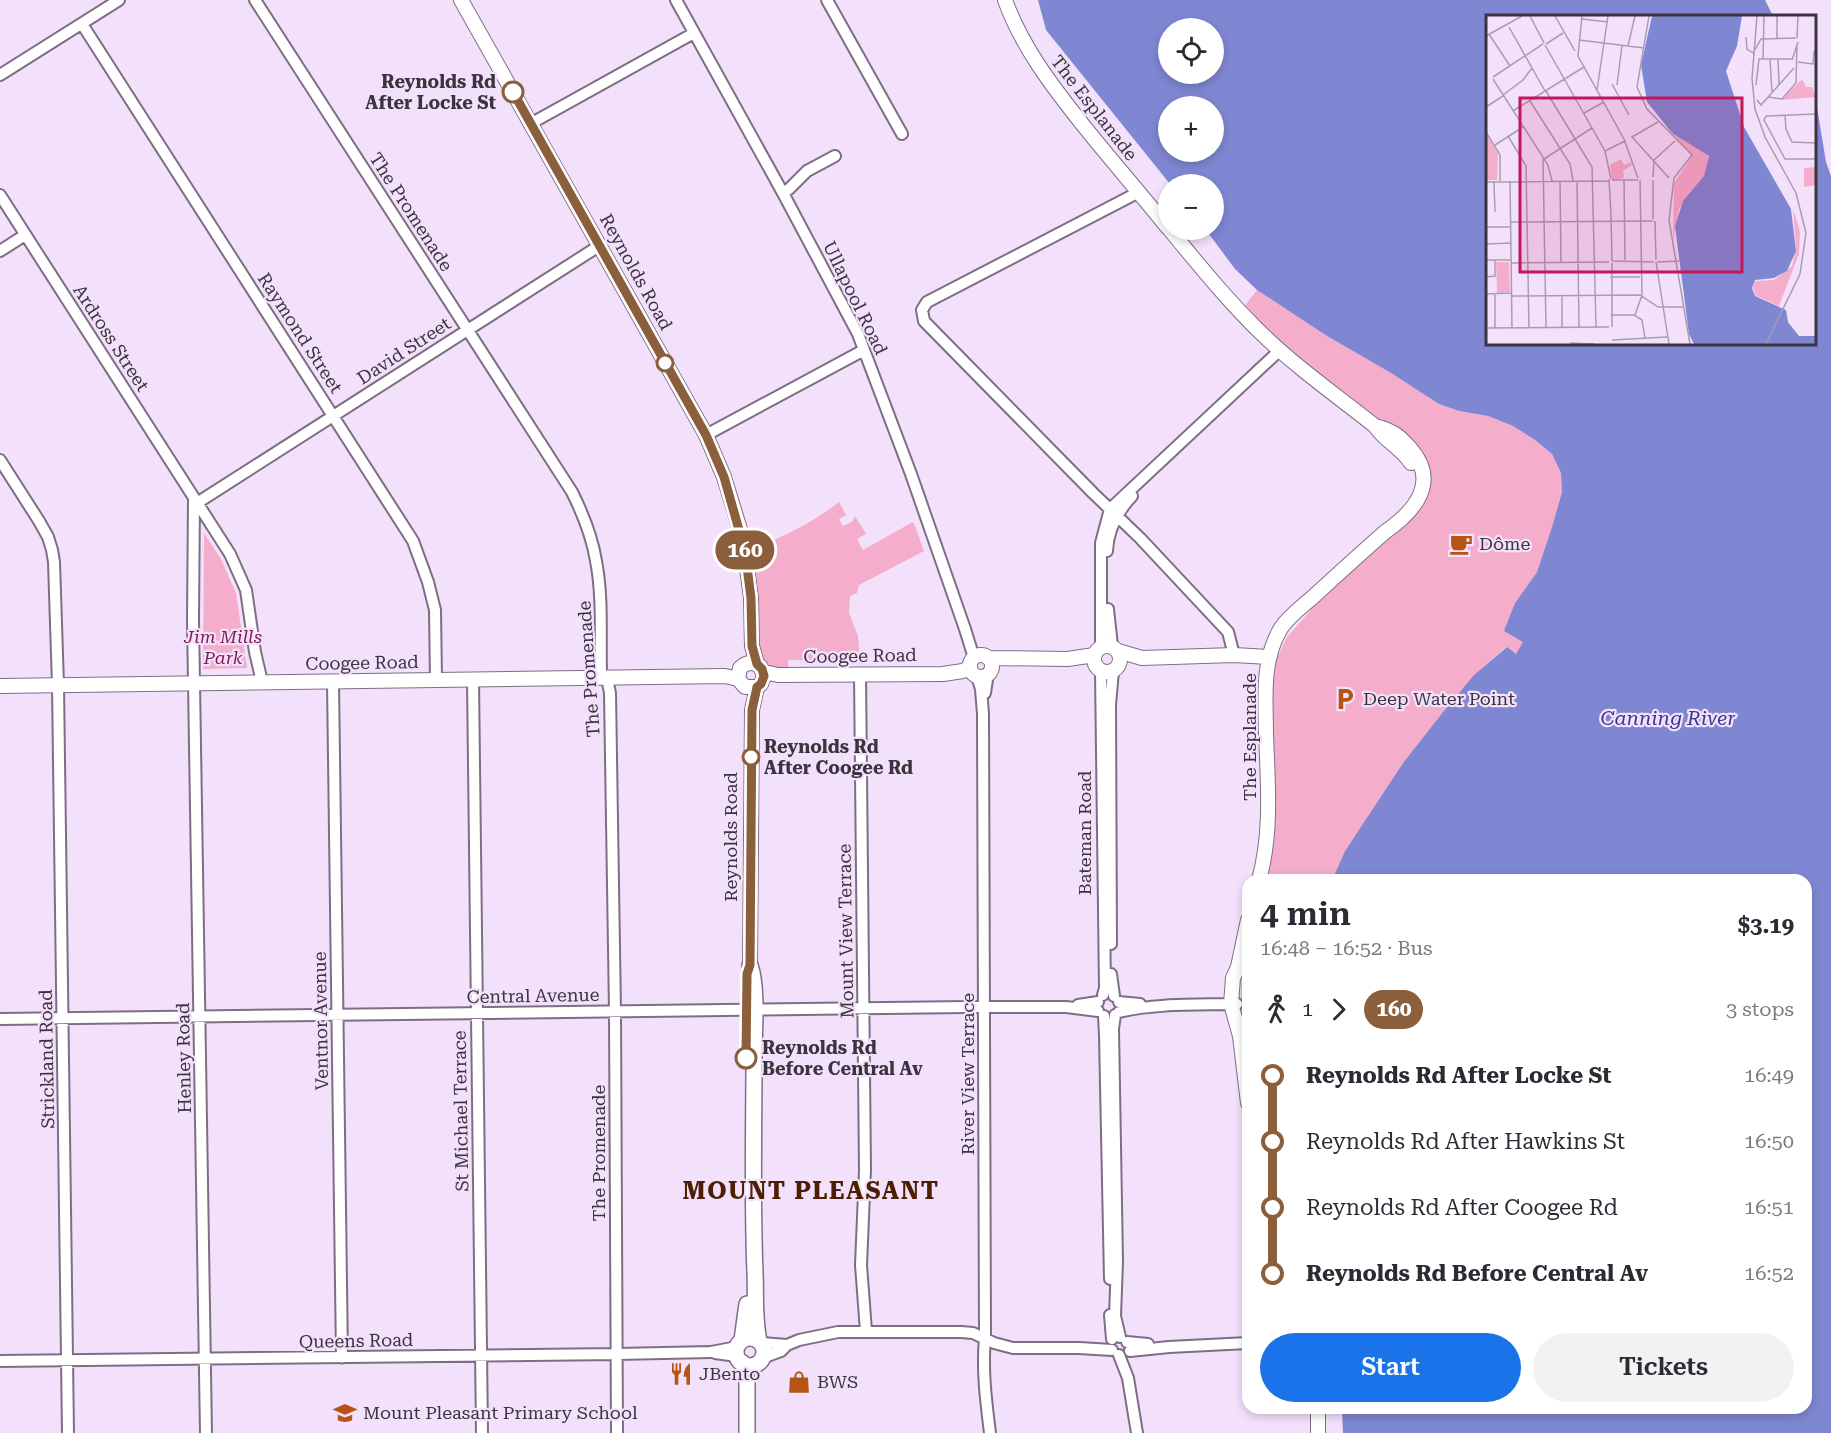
<!DOCTYPE html>
<html lang="en">
<head>
<meta charset="utf-8">
<style>
  body { margin:0; font-family:"Roboto Serif",serif; background:#f2f2f3; color:#2b2b33; height:100vh; display:flex; flex-direction:column; font-size:22px; white-space:nowrap }
  * { box-sizing:border-box; margin:0 }
  p { font-size:20px; color:#7c7c81 }
  .icon { flex:none; width:33px; height:33px; fill:none; stroke:currentColor; stroke-width:2; stroke-linecap:round; stroke-linejoin:round }
  .map { position:relative; flex:1; overflow:hidden }
  .panel { position:absolute; left:1242px; top:874px; width:570px; height:540px; display:flex; flex-direction:column; background:#fff; border-radius:18px; box-shadow:0 3px 9px #0003 }
  .panel>* { flex:none }
  .badge { padding:0 12px; border-radius:20px; font-size:21px; line-height:39px }
  .buttons { position:absolute; left:1158px; top:18px; display:grid; gap:12px }
  .buttons a { display:grid; place-items:center; width:66px; height:66px; border-radius:50%; background:#fff; box-shadow:0 3px 9px #0003; font-size:30px }
  .map>.badge { position:absolute; translate:-50% -50%; box-shadow:0 0 0 3px #fff }
  .legs { display:flex; align-items:center; gap:9px; height:66px; padding:0 18px; font-size:20px }
  .legs p { margin-inline-start:auto }
  .headline { display:flex; align-items:center; justify-content:space-between; height:102px; padding:0 18px }
  h1 { font-size:33px; font-weight:600; line-height:45px }
  .cta { display:flex; gap:12px; margin-top:auto; padding:12px 18px }
  .cta a { flex:1; height:69px; border-radius:36px; background:#1a73e8; color:#fff; font-size:24px; font-weight:600; line-height:69px; text-align:center }
  .cta a+a { background:#f2f2f3; color:#2b2b33 }
  ul { padding:0 18px; list-style:none }
  li { display:flex; align-items:center; gap:21px; height:66px; font-size:22px }
  li i { display:grid; place-items:center; width:9px; height:100%; margin:0 8px; background:currentColor }
  li i::after { content:''; width:15px; height:15px; margin:-8px; border:4px solid; border-radius:50%; background:#fff }
  li p { margin-inline-start:auto }
  li:first-child i { background:linear-gradient(#0000 50%,currentColor 0) }
  li:last-child i { background:linear-gradient(currentColor 50%,#0000 0) }
  .map>svg:first-child { display:block }
  .green { fill:#f5adcc }
  .water { fill:#7f87d2; fill-rule:evenodd }
  .lines { fill:none; stroke-linecap:round; stroke-linejoin:round }
  .minor-casing { stroke:#7e6e85; stroke-width:14 }
  .tertiary-casing { stroke:#7e6e85; stroke-width:16 }
  .secondary-casing { stroke:#7e6e85; stroke-width:18 }
  .minor { stroke:#fff; stroke-width:10 }
  .tertiary { stroke:#fff; stroke-width:14 }
  .secondary { stroke:#fff; stroke-width:15 }
  .line-1-casing { stroke:#fff; stroke-width:14 }
  .line-1 { stroke:#8b5e3c; stroke-width:9 }
  .stop-1-dot { fill:#fff; stroke:#8b5e3c; stroke-width:3 }
  .labels { text-anchor:middle; stroke-width:4.5; stroke-linejoin:round; paint-order:stroke }
  .stop-label { font-size:18px; font-weight:bold; fill:#3b343e; stroke:#f3e1fc; text-anchor:start }
  .street-label { font-size:18px; fill:#3b343e; stroke:#f3e1fc }
  .poi-label { font-size:18px; fill:#3b343e; stroke:#f3e1fc; text-anchor:start }
  .park-label { font-size:18px; font-style:italic; fill:#7f1b52; stroke:#f3e1fc }
  .water-label { font-size:20px; font-style:italic; fill:#393891; stroke:#f3e1fc }
  .district-label { font-size:24px; font-weight:bold; letter-spacing:1.5px; fill:#4d1e02; stroke:#f3e1fc }
  .inset-road { fill:none; stroke:#a99cb0; stroke-width:1.5 }
  .view { fill:#c2185b; fill-opacity:0.15; stroke:#c2185b; stroke-width:3 }
  .inset-edge { fill:none; stroke:#3b343e; stroke-width:3 }
</style>
</head>
<body>
<div class="map">
<svg width="1831" height="1433" viewBox="0 0 1831 1433">
  <rect width="100%" height="100%" fill="#f3e1fc"/>
  <!-- green -->
  <path class="green" d="M 1257,290 L 1327,336 L 1391,373 L 1439,404 L 1459,411 L 1488,416 L 1513,426 L 1535,440 L 1552,454 L 1561,473 L 1562,492 L 1552,527 L 1537,572 L 1515,603 L 1506,632 L 1524,642 L 1516,654 L 1506,647 L 1474,675 L 1443,712 L 1403,763 L 1345,851 L 1332,880 L 1264,880 L 1273,844 L 1272,700 L 1276,660 L 1287,637 L 1317,603 L 1409,519 L 1422,473 L 1406,446 L 1243,308 Z
    M 839,502 L 846,515 L 839,519 L 843,526 L 852,522 L 855,516 L 865,532 L 866,534 L 857,539 L 863,550 L 911,523 L 914,523 L 924,551 L 859,585 L 857,593 L 850,596 L 849,613 L 858,636 L 860,661 L 788,660 L 789,675 L 757,664 L 745,551 C 778,540 812,523 839,502 Z
    M 204,533 L 221,559 L 236,593 L 247,668 L 203,669 Z
    M 1248,939 L 1248,1070 C 1241,1028 1236,980 1248,939 Z"/>
  <!-- water -->
  <path class="water" d="M 1038,0 L 1765,0 L 1773,16 L 1488,16 L 1488,344 L 1814,344 L 1815,95 L 1826,162 L 1831,176 L 1831,1433 L 1343,1433 L 1342,1409 L 1806,1408 L 1806,880 L 1332,880 L 1345,851 L 1403,763 L 1443,712 L 1474,675 L 1507,647 L 1516,654 L 1523,642 L 1504,631 L 1515,603 L 1537,572 L 1552,527 L 1562,492 L 1561,473 L 1552,454 L 1535,440 L 1513,426 L 1488,416 L 1459,411 L 1439,404 L 1391,373 L 1327,336 L 1257,290 L 1235,269 L 1206,230 L 1214,230 L 1214,184 L 1170,184 L 1046,30 ZM 1168,28 L 1214,28 L 1214,74 L 1168,74 ZM 1168,106 L 1214,106 L 1214,152 L 1168,152 Z"/>
  <g class="lines">
    <!-- minor casing -->
    <g class="minor-casing">
      <path id="minor" d="M 255,0 L 572,492 C 583,514 592,536 596,561 C 603,597 600,636 601,672 L 608,683 L 610,693 L 615,1011 L 617,1433
        M 676,0 L 784,195 L 858,334 L 911,474 L 965,629 L 974,658
        M 827,0 L 902,134
        M 82,24 L 413,541 L 428,582 L 435,610 L 436,680
        M 0,75 L 119,0
        M 530,124 L 694,33
        M 1139,192 L 927,302 L 922,310 L 924,321 L 1093,493 L 1140,538 L 1228,632 L 1234,655
        M 783,193 L 789,189 L 807,171 L 835,156
        M 0,195 L 230,554 L 246,590 L 255,652 L 262,682
        M 0,251 L 25,235
        M 706,435 L 864,350
        M 0,460 L 39,521 L 48,537 L 52,550 L 54,562 L 58,685 L 68,1433
        M 194,499 L 193,620 L 206,1433
        M 197,503 L 599,246
        M 1107,551 C 1108,529 1117,512 1132,496
        M 1108,609 L 1112,646
        M 1101,647 L 1101,543 L 1110,509 L 1280,350
        M 1101,671 L 1105,988 L 1103,995
        M 860,674 L 865,1170 L 861,1265 L 866,1331
        M 977,676 L 981,689 L 983,714 L 985,1338 C 982,1370 986,1401 990,1433
        M 473,680 L 482,1433
        M 333,682 L 342,1358
        M 985,693 L 988,673
        M 1111,944 L 1110,705 L 1113,671
        M 1111,974 L 1114,996
        M 1119,1002 L 1140,1004
        M 1078,1005 L 1098,1002
        M 1119,1012 C 1157,1003 1197,1005 1237,1004
        M 1115,1015 L 1113,1029 L 1117,1262 L 1115,1316 L 1120,1337
        M 1104,1016 L 1105,1035 L 1110,1279
        M 0,1019 L 967,1007 L 1066,1007 L 1098,1011
        M 1110,1315 L 1112,1339
        M 1127,1342 L 1148,1344
        M 761,1343 L 787,1345
        M 1130,1351 L 1169,1347 L 1248,1343
        M 715,1353 L 737,1356
        M 1119,1355 L 1128,1378 L 1137,1433
        M 762,1358 L 781,1351 L 787,1345 L 799,1340 L 838,1332 L 961,1332 L 973,1333 L 994,1343 L 1013,1348 L 1079,1348 L 1112,1350
        M 0,1361 L 617,1354 L 711,1352 L 737,1347"/>
    </g>
    <!-- tertiary casing -->
    <g class="tertiary-casing">
      <path id="tertiary" d="M 461,0 L 706,435 L 724,477 L 743,539 L 751,598 L 752,646 L 757,664
        M 1005,0 C 1022,47 1052,86 1083,125 C 1111,160 1140,193 1168,228
        M 1170,230 C 1199,265 1228,301 1261,333 C 1296,367 1337,396 1375,426 C 1385,441 1401,448 1411,463
        M1094 659a13 13 0 1 1 26 0a13 13 0 1 1-26 0Z
        M 1118,651 L 1142,658 L 1234,655 L 1269,657
        M970 666a11 11 0 1 1 22 0a11 11 0 1 1-22 0Z
        M 988,658 L 1068,659 L 1094,655
        M 764,672 L 778,675 L 943,674 L 963,671 L 970,667
        M 0,686 L 725,676 L 738,679
        M 1259,880 C 1272,833 1268,784 1266,735 C 1266,699 1261,661 1281,628 C 1289,616 1303,606 1314,596 C 1337,575 1361,553 1385,532 C 1415,511 1440,482 1410,448 C 1399,435 1391,430 1375,426
        M 1248,920 L 1238,967 L 1233,978 L 1231,1004 L 1240,1036 L 1248,1103
        M 750,965 L 752,710 L 757,687 L 761,684 L 764,676 L 760,666 C 753,661 746,662 740,668 L 738,679 L 745,687 L 757,687
        M 1318,1408 L 1318,1433"/>
    </g>
    <!-- secondary casing -->
    <g class="secondary-casing">
      <path id="secondary" d="M 750,965 C 758,989 754,1030 754,1056 C 754,1128 752,1201 755,1272 C 756,1296 754,1318 759,1341
        M736 1352a14 14 0 1 1 28 0a14 14 0 1 1-28 0Z
        M 742,1340 L 747,1304
        M 743,1363 L 747,1382 L 747,1433"/>
    </g>
    <!-- minor -->
    <use href="#minor" class="minor"/>
    <!-- tertiary -->
    <use href="#tertiary" class="tertiary"/>
    <!-- secondary -->
    <use href="#secondary" class="secondary"/>
  </g>
  <g class="lines">
    <!-- line-1 casing -->
    <g class="line-1-casing">
      <path id="line-1" d="M 513,92 L 706,435 L 724,477 L 745,551 L 751,598 L 752,646 L 757,664 L 762,669 L 764,676 L 761,684 L 757,687 L 752,710 L 750,965 L 747,974 L 746,1058"/>
    </g>
    <!-- line-1 -->
    <use href="#line-1" class="line-1"/>
  </g>
  <!-- icons -->
  <defs>
    <g id="cafe-bare" transform="scale(1.8)"><path d="M-5.5-4.5H6V0H3Q3 3.5 0 3.5H-2.5Q-5.5 3.5-5.5 0ZM3-3.2v2h1.7v-2ZM-6 4.5H4V6H-6Z" fill="#b65415" stroke="#f3e1fc" stroke-width="2.5" paint-order="stroke"/></g>
    <g id="parking-bare" transform="scale(1.8)"><path d="M-3.5-5.5H1a3.5 3.5 0 0 1 0 7H-1V5.5H-3.5ZM-1-3.4V-.6H.8a1.4 1.4 0 0 0 0-2.8Z" fill="#b65415" stroke="#f3e1fc" stroke-width="2.5" paint-order="stroke"/></g>
    <g id="restaurant-bare" transform="scale(1.8)"><path d="M-5-6h1v4h1v-4h1v4h1v-4h1v5L-1.5 .5V6h-2V.5L-5-1ZM5-6V6H3V1.5H1.5Q1.5-4 5-6Z" fill="#b65415" stroke="#f3e1fc" stroke-width="2.5" paint-order="stroke"/></g>
    <g id="shop-bare" transform="scale(1.8)"><path d="M-5-2.5h2.3a2.7 3.5 0 0 1 5.4 0H5L5.5 6h-11ZM-1.5-2.5h3a1.5 2.3 0 0 0-3 0Z" fill="#b65415" stroke="#f3e1fc" stroke-width="2.5" paint-order="stroke"/></g>
    <g id="school-bare" transform="scale(1.8)"><path d="M0-5L7-2L0 1L-7-2ZM-4 1L0 2.5L4 1V4Q0 6-4 4Z" fill="#b65415" stroke="#f3e1fc" stroke-width="2.5" paint-order="stroke"/></g>
  </defs>
  <g fill-rule="evenodd">
    <use href="#cafe-bare" x="1461" y="544"/>
    <use href="#parking-bare" x="1345" y="699"/>
    <use href="#restaurant-bare" x="681" y="1374"/>
    <use href="#shop-bare" x="799" y="1382"/>
    <use href="#school-bare" x="345" y="1413"/>
  </g>
  <!-- markers -->
  <g class="stop-1-dot">
    <circle cx="513" cy="92" r="10"/>
    <circle cx="665" cy="363" r="8"/>
    <circle cx="751" cy="757" r="8"/>
    <circle cx="746" cy="1058" r="10"/>
  </g>
  <g class="labels">
    <!-- stop labels -->
    <g class="stop-label">
      <text x="496" y="88" text-anchor="end">Reynolds Rd<tspan x="496" dy="21">After Locke St</tspan></text>
      <text x="764" y="753">Reynolds Rd<tspan x="764" dy="21">After Coogee Rd</tspan></text>
      <text x="762" y="1054">Reynolds Rd<tspan x="762" dy="21">Before Central Av</tspan></text>
    </g>
    <!-- street labels -->
    <g class="street-label">
      <text transform="translate(1094 108) rotate(52)" y="6">The Esplanade</text>
      <text transform="translate(411 212) rotate(57)" y="6">The Promenade</text>
      <text transform="translate(636 272) rotate(61)" y="6">Reynolds Road</text>
      <text transform="translate(855 298) rotate(64)" y="6">Ullapool Road</text>
      <text transform="translate(300 333) rotate(57)" y="6">Raymond Street</text>
      <text transform="translate(111 338) rotate(57)" y="6">Ardross Street</text>
      <text transform="translate(404 351) rotate(-33)" y="6">David Street</text>
      <text transform="translate(860 656) rotate(-1)" y="6">Coogee Road</text>
      <text transform="translate(362 663) rotate(-1)" y="6">Coogee Road</text>
      <text transform="translate(589 669) rotate(-94)" y="6">The Promenade</text>
      <text transform="translate(1250 737) rotate(-90)" y="6">The Esplanade</text>
      <text transform="translate(1085 833) rotate(-90)" y="6">Bateman Road</text>
      <text transform="translate(731 837) rotate(-90)" y="6">Reynolds Road</text>
      <text transform="translate(846 931) rotate(-91)" y="6">Mount View Terrace</text>
      <text transform="translate(533 996) rotate(-1)" y="6">Central Avenue</text>
      <text transform="translate(321 1021) rotate(-91)" y="6">Ventnor Avenue</text>
      <text transform="translate(184 1058) rotate(-91)" y="6">Henley Road</text>
      <text transform="translate(47 1059) rotate(-91)" y="6">Strickland Road</text>
      <text transform="translate(968 1074) rotate(-90)" y="6">River View Terrace</text>
      <text transform="translate(461 1111) rotate(-91)" y="6">St Michael Terrace</text>
      <text transform="translate(599 1153) rotate(-90)" y="6">The Promenade</text>
      <text transform="translate(356 1341) rotate(-1)" y="6">Queens Road</text>
    </g>
    <!-- poi labels -->
    <g class="poi-label">
      <text x="1479" y="550">Dôme</text>
      <text x="1363" y="705">Deep Water Point</text>
      <text x="699" y="1380">JBento</text>
      <text x="817" y="1388">BWS</text>
      <text x="363" y="1419">Mount Pleasant Primary School</text>
    </g>
    <!-- park labels -->
    <g class="park-label">
      <text x="223" y="643">Jim Mills<tspan x="223" dy="21">Park</tspan></text>
    </g>
    <!-- water labels -->
    <g class="water-label">
      <text x="1668" y="725">Canning River</text>
    </g>
    <!-- district labels -->
    <g class="district-label">
      <text x="811" y="1199">MOUNT PLEASANT</text>
    </g>
  </g>
  <!-- overview -->
  <g transform="translate(1486 15)">
    <rect width="330" height="330" fill="#f3e1fc"/>
    <path d="M 316,64 L 320,72 L 326,72 L 330,82 L 296,85 ZM 186,118 L 217,135 L 223,143 L 218,162 L 193,194 L 187,226 L 188,168 L 206,141 ZM 0,119 L 12,139 L 11,165 L 0,165 ZM 135,144 L 138,150 L 145,147 L 146,150 L 137,156 L 138,163 L 126,165 L 124,150 ZM 330,152 L 330,170 L 318,172 L 318,153 ZM 307,193 L 314,217 L 313,239 L 293,291 L 269,280 L 267,272 L 269,266 L 288,265 L 306,251 L 310,234 ZM 10,247 L 23,247 L 24,277 L 11,278 Z" fill="#f5adcc"/>
    <path d="M 166,1 L 256,1 L 251,31 L 240,56 L 258,112 L 305,194 L 310,236 L 301,256 L 288,263 L 269,265 L 266,273 L 269,281 L 300,295 L 302,307 L 313,321 L 330,321 L 330,329 L 208,329 L 203,319 L 189,211 L 197,186 L 218,161 L 223,141 L 186,118 L 161,87 L 155,50 Z" fill="#7f87d2"/>
    <path class="inset-road" d="M 44,1 L 58,28M 69,1 L 89,36M 96,1 L 92,41 L 138,124 L 152,163M 163,1 L 151,72 L 161,94 L 206,140 L 188,163 L 183,205 L 204,329M 271,1 L 266,63 L 269,94 L 279,122 L 310,178 L 320,218 L 314,259 L 280,329M 96,4 L 122,7M 23,12 L 59,76M 3,19 L 24,51M 0,21 L 36,1M 260,22 L 261,34 L 267,38 L 275,24 L 310,23M 311,23 L 312,1M 291,24 L 291,1M 93,25 L 158,33M 60,29 L 77,18M 59,30 L 119,136 L 125,164M 142,31 L 149,1M 277,44 L 278,1M 284,44 L 286,78M 292,44 L 293,69M 306,45 L 312,27M 312,47 L 327,49 L 328,36M 7,62 L 57,29M 7,64 L 62,150 L 66,166M 126,69 L 143,100M 131,70 L 136,30M 270,70 L 273,44 L 306,44M 111,75 L 122,1M 60,76 L 106,152 L 110,312M 17,80 L 37,65 L 46,53M 282,82 L 296,84 L 310,68 L 311,29M 271,85 L 275,90 L 308,53M 44,86 L 84,149 L 87,166M 0,92 L 17,81M 27,96 L 98,52M 98,98 L 118,87M 330,99 L 280,101 L 278,105 L 299,144 L 330,144M 299,100 L 300,114 L 306,127 L 330,128M 172,107 L 146,122 L 183,163M 0,117 L 14,140 L 14,166M 22,121 L 40,151 L 43,313M 9,130 L 37,112M 119,136 L 139,126M 57,144 L 60,313M 58,144 L 106,113M 167,162 L 168,145 L 189,126M 123,164 L 125,200M 126,165 L 152,165M 138,165 L 139,245M 167,165 L 167,204M 24,166 L 26,313M 74,166 L 75,248M 91,166 L 93,312M 0,167 L 123,166M 8,167 L 9,197M 125,200 L 126,246M 169,206 L 170,245M 25,207 L 167,206M 0,212 L 25,212M 0,229 L 25,228M 0,245 L 25,245M 126,246 L 168,247M 170,247 L 183,329M 171,247 L 193,246M 25,248 L 123,247M 126,248 L 126,312M 0,262 L 9,261 L 9,245M 124,262 L 154,262M 0,279 L 26,278M 9,279 L 9,313M 76,280 L 76,313M 26,281 L 154,280 L 172,292 L 197,292M 125,300 L 148,300 L 156,305 L 159,323M 149,300 L 156,280 L 154,165M 0,313 L 123,312M 126,325 L 181,322M 84,328 L 108,329"/>
    <path class="view" d="M 34,83 L 256,83 L 256,257 L 34,257 Z"/>
    <rect width="330" height="330" class="inset-edge"/>
  </g>
</svg>
<div class="buttons">
<a><svg class="icon" aria-label="locate" viewBox="0 0 24 24"><circle cx="12" cy="12" r="6"/><path d="M12 2v4M12 18v4M2 12h4M18 12h4"/></svg></a>
<a>+</a>
<a>−</a>
</div>
<b class="badge" style="left:745px;top:550px;background:#8b5e3c;color:#fff">160</b>
<section class="panel">
<div class="headline"><div><h1>4 min</h1><p>16:48 – 16:52 · Bus</p></div><b>$3.19</b></div>
<div class="legs"><svg class="icon" aria-label="walk" viewBox="0 0 24 24"><circle cx="13" cy="4" r="2"/><path d="M13 8l-2 6 4 7M11 14l-3 7M7 12l3-4h3l4 4"/></svg>1<svg class="icon" aria-label="forward" viewBox="0 0 24 24"><path d="M9 5l7 7-7 7"/></svg><b class="badge" style="background:#8b5e3c;color:#fff">160</b><p>3 stops</p></div>
<ul>
<li><i style="color:#8b5e3c"></i><b>Reynolds Rd After Locke St</b><p>16:49</p></li>
<li><i style="color:#8b5e3c"></i><span>Reynolds Rd After Hawkins St</span><p>16:50</p></li>
<li><i style="color:#8b5e3c"></i><span>Reynolds Rd After Coogee Rd</span><p>16:51</p></li>
<li><i style="color:#8b5e3c"></i><b>Reynolds Rd Before Central Av</b><p>16:52</p></li>
</ul>
<div class="cta"><a>Start</a><a>Tickets</a></div>
</section>
</div>
</body>
</html>
